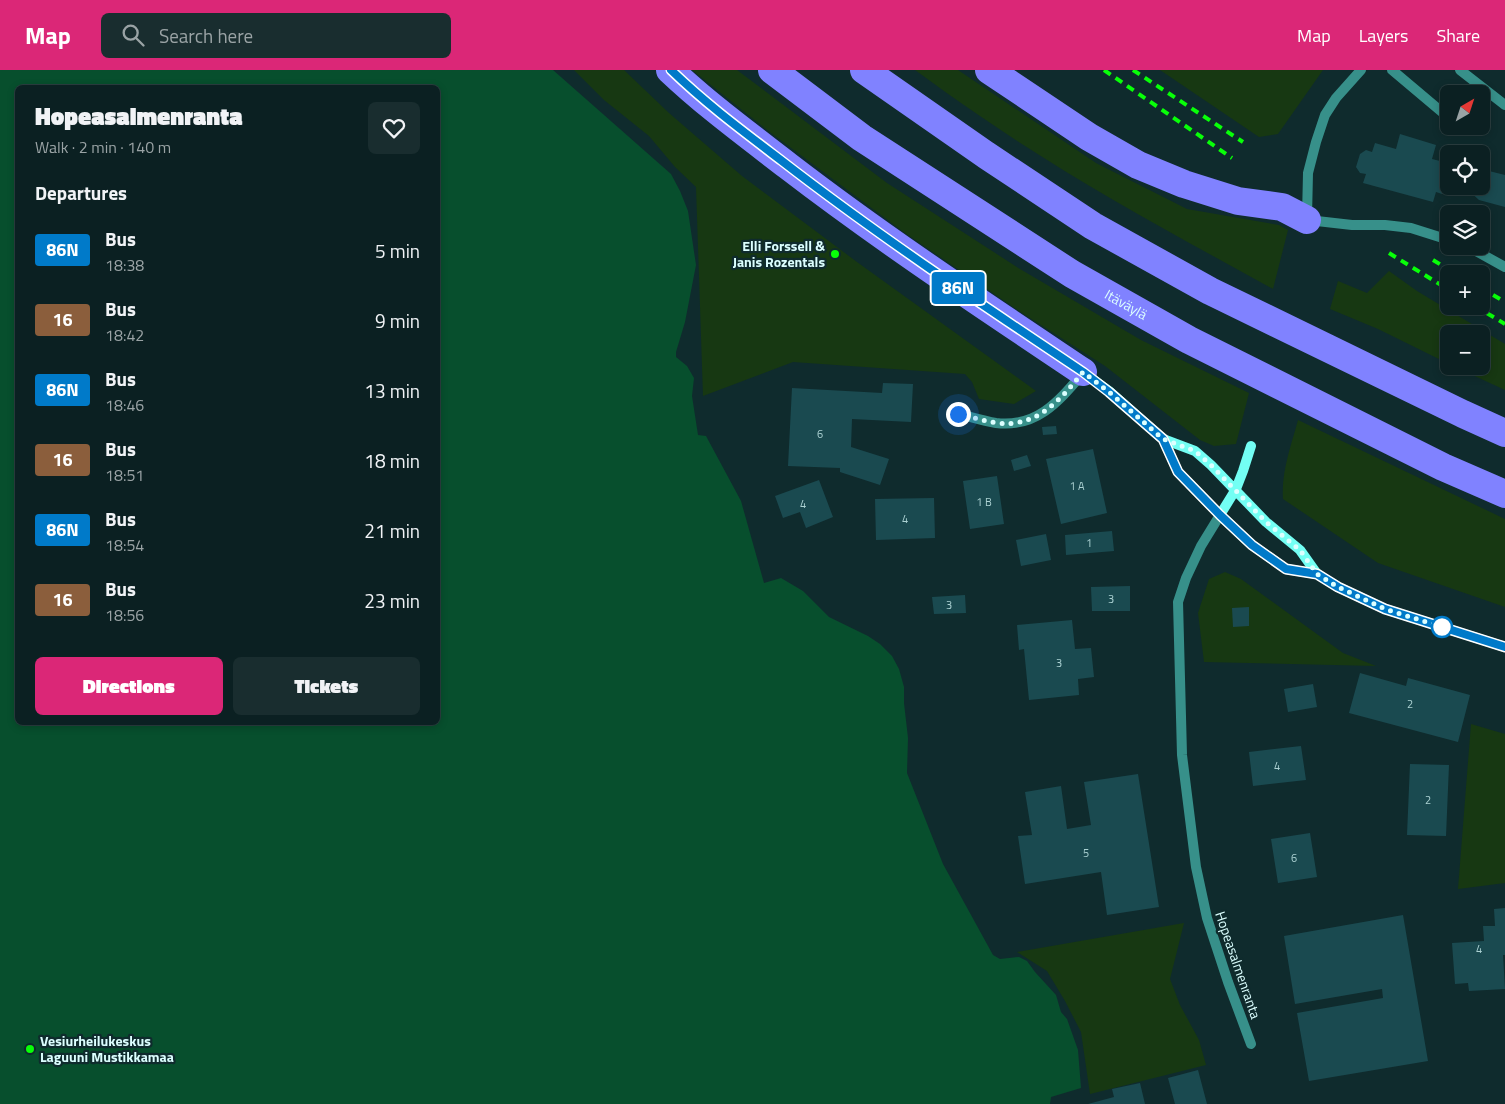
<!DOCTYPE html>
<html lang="en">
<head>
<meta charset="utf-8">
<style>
  body { margin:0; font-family:"Titillium Web",sans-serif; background:#192d2f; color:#f1f3f6; height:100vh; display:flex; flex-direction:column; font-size:19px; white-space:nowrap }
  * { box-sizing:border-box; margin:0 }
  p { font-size:16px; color:#9aa3a5 }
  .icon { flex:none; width:28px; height:28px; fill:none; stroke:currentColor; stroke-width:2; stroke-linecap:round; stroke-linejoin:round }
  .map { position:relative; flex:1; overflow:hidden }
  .sheet { position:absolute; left:15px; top:15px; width:425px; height:640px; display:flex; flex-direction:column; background:#0b2022; border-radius:8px; box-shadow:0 2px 8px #0003,0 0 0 1px #2b3e40 }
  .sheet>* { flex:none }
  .badge { padding:0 10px; border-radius:4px; font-size:18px; line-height:32px }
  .needle { width:32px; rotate:39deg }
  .fabs { position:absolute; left:1440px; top:15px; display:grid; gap:10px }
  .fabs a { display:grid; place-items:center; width:50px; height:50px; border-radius:8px; background:#0b2022; box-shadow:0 2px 8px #0003,0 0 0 1px #2b3e40; font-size:25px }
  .you { position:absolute; width:25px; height:25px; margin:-12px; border:4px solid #fff; border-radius:50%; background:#1a73e8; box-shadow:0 0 0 8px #1a73e833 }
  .map>.badge { position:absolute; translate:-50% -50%; box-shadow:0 0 0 2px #fff }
  h2 { padding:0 20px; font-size:19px; line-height:45px }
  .round { display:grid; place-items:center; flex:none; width:52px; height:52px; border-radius:8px; background:#192d2f }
  .overview { display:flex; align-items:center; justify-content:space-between; height:85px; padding:0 20px }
  h1 { font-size:24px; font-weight:800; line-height:38px }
  .button { display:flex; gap:10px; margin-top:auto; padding:10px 20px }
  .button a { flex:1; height:58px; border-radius:8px; background:#db2777; color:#fff; font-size:20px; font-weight:800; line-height:58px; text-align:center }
  .button a+a { background:#192d2f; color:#f1f3f6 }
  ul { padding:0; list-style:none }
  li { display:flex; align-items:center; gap:15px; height:70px; padding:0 20px }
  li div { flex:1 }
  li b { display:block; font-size:19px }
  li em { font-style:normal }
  li .badge { min-width:55px; font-weight:700; text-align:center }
  header { display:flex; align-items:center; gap:30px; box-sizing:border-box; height:70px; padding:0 25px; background:#db2777; color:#fff }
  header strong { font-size:24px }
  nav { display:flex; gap:28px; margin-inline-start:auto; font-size:18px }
  .search { width:350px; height:45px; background:#192d2f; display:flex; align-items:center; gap:12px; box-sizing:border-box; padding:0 18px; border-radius:8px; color:#9aa3a5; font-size:19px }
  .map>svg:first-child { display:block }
  .green { fill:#173812 }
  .water { fill:#074f2d; fill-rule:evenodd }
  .building { fill:#1a4a50 }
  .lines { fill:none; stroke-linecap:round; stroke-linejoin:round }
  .service { stroke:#37908a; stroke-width:10 }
  .minor { stroke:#37908a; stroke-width:10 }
  .tertiary { stroke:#37908a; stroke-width:10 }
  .secondary { stroke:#73fff4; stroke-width:10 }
  .trunk { stroke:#8082ff; stroke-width:28 }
  .rail { stroke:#08ff08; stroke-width:4; stroke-dasharray:8 6; stroke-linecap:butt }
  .line-casing { stroke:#fff; stroke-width:11 }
  .line { stroke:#007ac9; stroke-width:8 }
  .walk { stroke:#dcffff; stroke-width:5; stroke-dasharray:0 9 }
  .poi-dot { fill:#08ff08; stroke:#0f2b2d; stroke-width:2 }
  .stop-dot { fill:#fff; stroke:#007ac9; stroke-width:2.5 }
  .labels { text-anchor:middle; stroke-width:4.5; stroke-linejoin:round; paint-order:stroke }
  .number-label { font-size:11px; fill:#acd2d3 }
  .poi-label { font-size:14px; font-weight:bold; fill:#dcffff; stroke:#0f2b2d; text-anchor:end }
  .street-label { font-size:14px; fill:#dcffff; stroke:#0f2b2d }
</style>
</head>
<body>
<header>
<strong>Map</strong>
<div class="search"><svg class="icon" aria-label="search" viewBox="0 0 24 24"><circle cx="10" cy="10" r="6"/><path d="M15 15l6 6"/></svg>Search here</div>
<nav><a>Map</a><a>Layers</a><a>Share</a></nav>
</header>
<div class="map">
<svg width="1505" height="1034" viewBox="0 0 1505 1034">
  <rect width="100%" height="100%" fill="#0f2b2d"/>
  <!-- green -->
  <path class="green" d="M 574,0 L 624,0 L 669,43 L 742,106 L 857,192 L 1036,321 L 1014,334 L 979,329 L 972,312 L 965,304 L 793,292 L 703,326 L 696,117 L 675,97 L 649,66 L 604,30 Z
    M 692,0 L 737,0 L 887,113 L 1020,199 L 1141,270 L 1249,323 L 1236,374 L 1214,376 L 1200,370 L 1105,296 L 1019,241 L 905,163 L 767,60 Z
    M 915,0 L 958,0 L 1096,93 L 1187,139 L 1279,155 L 1288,160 L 1273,219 C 1173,164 1071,109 977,44 C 956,30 936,15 915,0 Z
    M 1160,0 L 1323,0 L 1278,64 L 1259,67 Z
    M 1389,201 L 1417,221 L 1505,274 L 1505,320 L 1453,296 L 1481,296 L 1481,264 L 1449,264 L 1449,294 L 1378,259 L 1330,239 L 1338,211 L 1367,223 Z
    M 1298,350 L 1505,449 L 1505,537 L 1378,493 L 1283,429 C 1281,402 1291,376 1298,350 Z
    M 1225,502 L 1241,509 L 1343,583 L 1376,596 L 1204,592 L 1198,543 L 1209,509 Z
    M 1471,654 L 1505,664 L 1505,813 L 1458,819 Z
    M 1184,853 L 1170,909 L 1180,935 L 1199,970 L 1206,995 L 1090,1024 L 1081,962 L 1065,931 L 1047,901 L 1017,882 Z"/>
  <!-- water -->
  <path class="water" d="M 0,0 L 553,0 L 671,104 L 680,121 L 688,141 L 696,195 L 685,252 L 676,282 L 676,287 L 687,296 L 694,308 L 692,326 L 698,365 L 706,366 L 741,431 L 764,513 L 781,508 L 803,521 L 829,547 L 868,566 L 880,574 L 892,586 L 899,599 L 904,617 L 904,633 L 908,668 L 907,703 L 943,794 L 993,885 L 1000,889 L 1019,887 L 1027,891 L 1035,902 L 1056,925 L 1061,942 L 1067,949 L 1078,980 L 1081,1018 L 1051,1027 L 1050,1034 L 0,1034 ZM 18,18 L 438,18 L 438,652 L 18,652 Z"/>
  <!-- building -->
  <path class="building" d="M 1400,64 L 1436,75 L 1432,89 L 1444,92 L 1441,101 L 1449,104 L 1449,117 L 1448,120 L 1442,124 L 1436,122 L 1433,132 L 1363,113 L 1366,104 L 1360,103 L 1356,97 L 1360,84 L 1366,80 L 1372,82 L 1375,73 L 1396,79 Z
    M 1485,100 L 1505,105 L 1505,137 L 1479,130 L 1467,119 L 1468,116 L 1481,116 Z
    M 883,313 L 913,314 L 911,352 L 852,349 L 851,377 L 889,389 L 880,415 L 840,402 L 840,398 L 788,396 L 792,318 L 882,323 Z
    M 1056,356 L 1057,364 L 1043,365 L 1042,357 Z
    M 1093,379 L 1107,443 L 1061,454 L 1046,389 Z
    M 1027,385 L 1031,396 L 1014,401 L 1011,390 Z
    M 997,406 L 1004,454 L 970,459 L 963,411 Z
    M 819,410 L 833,447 L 806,458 L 800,442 L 783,448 L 775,426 Z
    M 934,428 L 935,468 L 876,470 L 875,429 Z
    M 1112,461 L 1114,481 L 1066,485 L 1065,465 Z
    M 1046,464 L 1051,490 L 1021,496 L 1016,470 Z
    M 1130,516 L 1130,541 L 1092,541 L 1091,517 Z
    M 965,525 L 966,543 L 934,544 L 932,527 Z
    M 1249,537 L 1249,556 L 1233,557 L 1232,538 Z
    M 1072,550 L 1075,579 L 1091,578 L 1094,607 L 1078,609 L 1079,625 L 1029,630 L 1024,579 L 1019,580 L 1017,555 Z
    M 1360,603 L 1406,616 L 1408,608 L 1470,625 L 1458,672 L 1349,643 Z
    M 1313,614 L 1317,637 L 1288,642 L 1284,619 Z
    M 1301,676 L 1306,710 L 1253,716 L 1249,682 Z
    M 1410,694 L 1449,695 L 1446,766 L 1407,765 Z
    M 1138,704 L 1159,837 L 1107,845 L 1101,802 L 1025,814 L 1018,766 L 1032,765 L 1025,722 L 1061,716 L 1067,759 L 1091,755 L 1084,712 Z
    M 1310,763 L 1317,807 L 1278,813 L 1271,769 Z
    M 1505,838 L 1505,885 L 1503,885 L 1505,919 L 1469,921 L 1468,913 L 1455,914 L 1452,873 L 1484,871 L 1483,856 L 1495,856 L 1494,839 Z
    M 1403,845 L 1428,991 L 1309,1011 L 1297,943 L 1383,928 L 1382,919 L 1295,934 L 1284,866 Z
    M 1198,1000 L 1207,1034 L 1175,1034 L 1168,1008 Z
    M 1140,1013 L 1145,1034 L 1088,1034 L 1114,1027 L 1112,1019 Z"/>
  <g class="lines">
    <!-- service -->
    <path class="service" d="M 1392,0 L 1449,48
      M 1460,0 L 1505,35"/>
    <!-- minor -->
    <path class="minor" d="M 1307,147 L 1308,103 L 1316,72 L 1325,45 L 1336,28 L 1361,0
      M 959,344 C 971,347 984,351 996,353 C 1037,358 1059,331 1083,303
      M 1220,445 L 1201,476 L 1186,508 L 1178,532 L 1182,685 L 1196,797 L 1207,848 L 1228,912 L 1251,974"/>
    <!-- tertiary -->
    <path class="tertiary" d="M 1308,150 L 1352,155 L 1385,155 L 1411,158 L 1449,170
      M 1467,176 L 1505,197"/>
    <!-- secondary -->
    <path class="secondary" d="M 1084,303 L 1109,321 L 1163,369 L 1195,381 L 1211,395 L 1266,452 L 1300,480 L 1317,504
      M 1163,369 L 1178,402 L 1220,445 L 1252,475 L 1286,499 L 1317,504 L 1338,517 L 1385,539 L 1505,577
      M 1220,445 L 1236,419 L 1243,401 L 1251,376"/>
    <!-- trunk -->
    <g class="trunk">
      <path d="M 670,0 C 707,35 748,65 788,96 C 883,169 983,235 1083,302"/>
      <path id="s1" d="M 772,0 L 862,68 L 1072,204 L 1189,270 L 1443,397 L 1505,424"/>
      <path d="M 864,0 L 986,85 L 1093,156 L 1210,221 L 1463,344 L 1505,363"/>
      <path d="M 989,0 L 1089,67 L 1138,95 L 1184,114 L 1238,131 L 1282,137 L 1307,150"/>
    </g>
    <!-- rail -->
    <path class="rail" d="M 1104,0 L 1232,88
      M 1133,0 L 1243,72
      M 1389,183 L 1449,220
      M 1433,190 L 1456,204
      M 1481,218 L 1505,232
      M 1475,236 L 1505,254"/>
  </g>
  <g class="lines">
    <!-- line casing -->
    <g class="line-casing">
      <path id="line" d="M 671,0 C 705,33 744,62 782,91 C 879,166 981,234 1083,302 L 1109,322 L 1163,369 L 1178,402 L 1220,445 L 1252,475 L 1286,499 L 1317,504 L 1338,517 L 1385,539 L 1505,577"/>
    </g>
    <!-- line -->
    <use href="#line" class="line"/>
    <!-- walk -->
    <path class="walk" d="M 958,344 C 971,347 984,351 997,353 C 1037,358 1060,330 1083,302 L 1109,322 L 1163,369 L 1195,381 L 1211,395 L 1266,452 L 1300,480 L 1317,504 L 1338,517 L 1385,539 L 1442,557"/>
  </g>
  <!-- markers -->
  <g class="poi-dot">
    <circle cx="835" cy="184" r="5"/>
    <circle cx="30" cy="979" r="5"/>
  </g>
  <circle class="stop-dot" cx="1442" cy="557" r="10"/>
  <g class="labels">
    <!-- number labels -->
    <g class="number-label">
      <text x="820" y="368">6</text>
      <text x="1077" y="420">1 A</text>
      <text x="984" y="436">1 B</text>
      <text x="803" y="438">4</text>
      <text x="905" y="453">4</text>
      <text x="1089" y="477">1</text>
      <text x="1111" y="533">3</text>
      <text x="949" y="539">3</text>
      <text x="1059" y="597">3</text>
      <text x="1410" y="638">2</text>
      <text x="1277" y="700">4</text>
      <text x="1428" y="734">2</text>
      <text x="1086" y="787">5</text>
      <text x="1294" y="792">6</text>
      <text x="1479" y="883">4</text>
    </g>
    <!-- poi labels -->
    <g class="poi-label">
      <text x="825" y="181">Elli Forssell &amp;<tspan x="825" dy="16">Janis Rozentals</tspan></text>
      <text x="40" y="976" text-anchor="start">Vesiurheilukeskus<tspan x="40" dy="16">Laguuni Mustikkamaa</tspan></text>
    </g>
    <!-- street labels -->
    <g class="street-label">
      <text dy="5" stroke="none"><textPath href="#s1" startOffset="425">Itäväylä</textPath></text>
      <text transform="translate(1238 895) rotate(71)" y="5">Hopeasalmenranta</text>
    </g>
  </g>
</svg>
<div class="fabs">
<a><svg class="needle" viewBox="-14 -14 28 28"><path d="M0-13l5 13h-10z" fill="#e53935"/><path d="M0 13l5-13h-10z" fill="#9aa3a5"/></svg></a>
<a><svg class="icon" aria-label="locate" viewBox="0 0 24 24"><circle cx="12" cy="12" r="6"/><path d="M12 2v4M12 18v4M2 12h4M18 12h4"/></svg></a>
<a><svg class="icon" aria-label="layers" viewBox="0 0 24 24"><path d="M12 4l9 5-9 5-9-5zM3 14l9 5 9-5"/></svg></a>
<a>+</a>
<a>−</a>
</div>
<div class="you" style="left:958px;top:344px"></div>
<b class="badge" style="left:958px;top:218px;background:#007ac9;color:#fff">86N</b>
<section class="sheet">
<div class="overview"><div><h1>Hopeasalmenranta</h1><p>Walk · 2 min · 140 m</p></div><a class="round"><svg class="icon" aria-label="heart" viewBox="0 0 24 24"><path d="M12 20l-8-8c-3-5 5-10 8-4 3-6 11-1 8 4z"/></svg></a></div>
<h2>Departures</h2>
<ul>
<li><span class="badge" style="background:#007ac9;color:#fff">86N</span><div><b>Bus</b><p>18:38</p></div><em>5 min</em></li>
<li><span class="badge" style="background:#8b5e3c;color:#fff">16</span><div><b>Bus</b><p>18:42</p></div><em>9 min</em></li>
<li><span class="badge" style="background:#007ac9;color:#fff">86N</span><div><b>Bus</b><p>18:46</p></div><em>13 min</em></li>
<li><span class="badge" style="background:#8b5e3c;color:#fff">16</span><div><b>Bus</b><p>18:51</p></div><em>18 min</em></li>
<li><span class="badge" style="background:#007ac9;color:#fff">86N</span><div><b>Bus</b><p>18:54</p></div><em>21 min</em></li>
<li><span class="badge" style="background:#8b5e3c;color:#fff">16</span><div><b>Bus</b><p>18:56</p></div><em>23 min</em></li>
</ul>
<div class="button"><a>Directions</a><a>Tickets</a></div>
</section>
</div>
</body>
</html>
